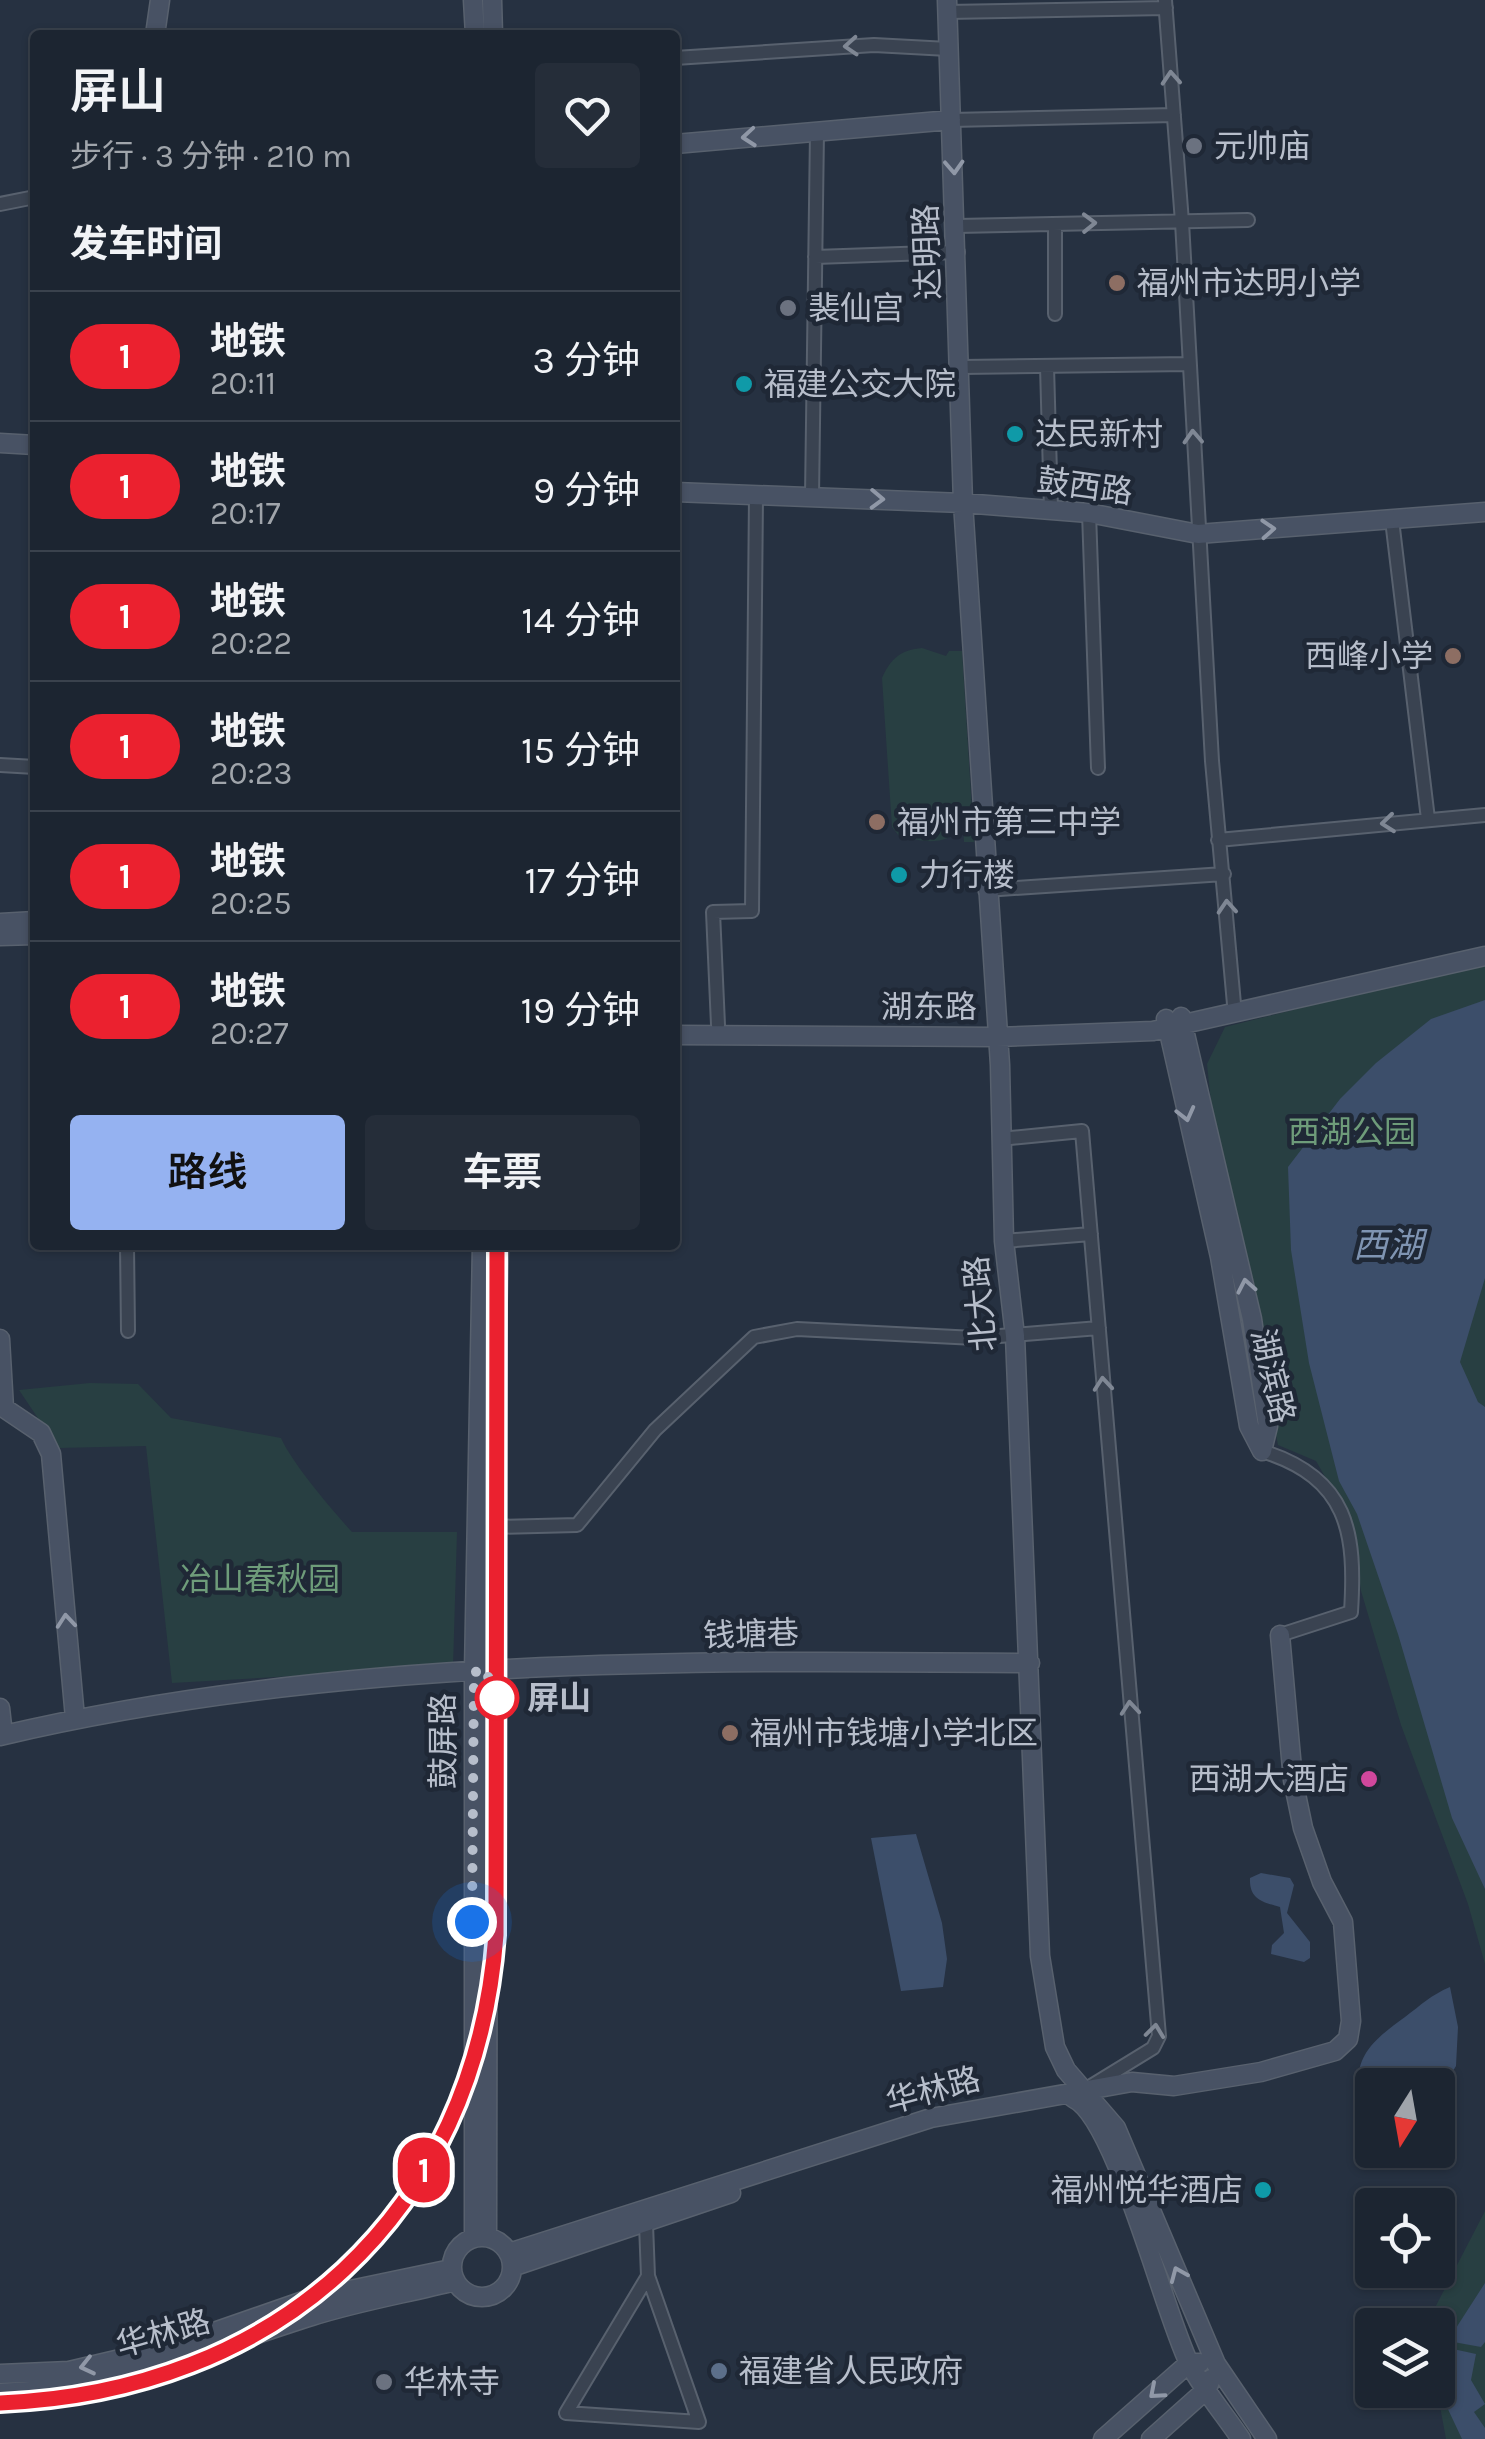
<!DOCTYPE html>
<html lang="zh">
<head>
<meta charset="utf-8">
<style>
  body { margin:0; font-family:Karla,"Noto Sans SC",sans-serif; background:#252d39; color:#f1f3f6; height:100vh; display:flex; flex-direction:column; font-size:38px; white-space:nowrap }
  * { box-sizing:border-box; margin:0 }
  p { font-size:32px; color:#a0a5ab }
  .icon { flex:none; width:55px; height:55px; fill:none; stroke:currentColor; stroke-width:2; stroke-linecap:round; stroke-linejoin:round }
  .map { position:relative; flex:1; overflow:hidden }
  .panel { position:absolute; left:30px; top:30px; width:650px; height:1220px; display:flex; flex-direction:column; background:#1c2531; border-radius:10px; box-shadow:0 2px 8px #0004,0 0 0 2px #3a424d }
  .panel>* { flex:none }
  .badge { padding:0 20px; border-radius:32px; font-size:35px; line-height:65px }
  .needle { width:65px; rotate:191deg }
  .tools { position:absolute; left:1355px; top:2068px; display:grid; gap:20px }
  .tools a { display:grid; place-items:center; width:100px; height:100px; border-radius:10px; background:#1c2531; box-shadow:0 2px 8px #0004,0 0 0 2px #3a424d; font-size:50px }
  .you { position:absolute; width:50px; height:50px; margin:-25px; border:8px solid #fff; border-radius:50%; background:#1a73e8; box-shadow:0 0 0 15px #1a73e833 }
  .map>.badge { position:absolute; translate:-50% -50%; box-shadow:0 0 0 5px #fff }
  h2 { padding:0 40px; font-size:38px; line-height:90px }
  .round { display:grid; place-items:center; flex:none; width:105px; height:105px; border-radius:10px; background:#252d39 }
  .overview { display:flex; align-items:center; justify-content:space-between; height:170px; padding:0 40px }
  h1 { font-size:48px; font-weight:600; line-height:75px }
  .primary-button { display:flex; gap:20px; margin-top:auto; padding:20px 40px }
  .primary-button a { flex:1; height:115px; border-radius:10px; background:#95b2f1; color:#111; font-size:40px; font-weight:600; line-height:115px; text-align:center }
  .primary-button a+a { background:#252d39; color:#f1f3f6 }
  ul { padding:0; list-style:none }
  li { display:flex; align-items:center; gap:30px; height:130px; padding:0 40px; border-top:2px solid #3a424d }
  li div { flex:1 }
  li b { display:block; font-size:38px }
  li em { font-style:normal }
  li .badge { min-width:110px; font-weight:700; text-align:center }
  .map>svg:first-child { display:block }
  .green { fill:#283f42 }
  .water { fill:#3c4e6a }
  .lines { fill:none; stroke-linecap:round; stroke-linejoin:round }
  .street-casing { stroke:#58616e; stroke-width:16 }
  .secondary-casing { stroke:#58616e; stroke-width:21 }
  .street { stroke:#3a4351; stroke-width:12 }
  .secondary { stroke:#485264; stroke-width:18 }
  .oneway { stroke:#7f8794 }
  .oneway2 { stroke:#9098a7 }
  .line-casing { stroke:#fff; stroke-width:22 }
  .line { stroke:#eb212f; stroke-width:15 }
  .walk { stroke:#b7becb; stroke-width:10; stroke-dasharray:0 18 }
  .worship-dot { fill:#6b7280; stroke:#1f2836; stroke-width:4 }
  .education-dot { fill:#8d6e63; stroke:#1f2836; stroke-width:4 }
  .culture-dot { fill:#0f9aa8; stroke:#1f2836; stroke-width:4 }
  .stop-dot { fill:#fff; stroke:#eb212f; stroke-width:5 }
  .hotel-dot { fill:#d1479c; stroke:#1f2836; stroke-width:4 }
  .service-dot { fill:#5c6f8a; stroke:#1f2836; stroke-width:4 }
  .labels { text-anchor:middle; stroke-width:9; stroke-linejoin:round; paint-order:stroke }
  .poi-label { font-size:32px; fill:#b7becb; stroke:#1f2836; text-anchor:start }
  .street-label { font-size:32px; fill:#b7becb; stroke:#1f2836 }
  .park-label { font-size:32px; fill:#6e9c7a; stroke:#1f2836 }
  .stop-label { font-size:32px; font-weight:bold; fill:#b7becb; stroke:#1f2836; text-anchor:start }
  .water-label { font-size:35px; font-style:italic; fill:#7f94b2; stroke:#1f2836 }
</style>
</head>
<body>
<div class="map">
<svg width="1485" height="2439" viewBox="0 0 1485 2439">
  <rect width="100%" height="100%" fill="#263141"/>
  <!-- green -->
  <path class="green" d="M 922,648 L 946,656 L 949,651 L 962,651 L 974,842 L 964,842 L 963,826 C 946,847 923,842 899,836 L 892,827 L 882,678 C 891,658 901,650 922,648 Z
    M 1485,962 L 1485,1964 L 1468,1904 L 1401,1725 L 1361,1591 L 1351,1522 L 1316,1461 L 1278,1445 L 1212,1112 L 1207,1064 L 1225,1027 Z
    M 90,1383 L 138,1384 L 171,1418 L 281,1438 C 292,1463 332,1510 352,1532 L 457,1532 L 453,1667 L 172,1683 L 146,1446 L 58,1448 L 19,1390 Z
    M 1485,2211 L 1485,2439 L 1446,2439 L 1437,2390 L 1438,2325 L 1426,2325 Z"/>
  <!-- water -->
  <path class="water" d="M 1485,1000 L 1485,1278 L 1460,1362 L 1478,1402 L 1485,1407 L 1485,1889 L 1452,1818 L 1398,1634 L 1357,1514 L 1339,1481 L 1309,1363 L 1291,1250 L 1288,1167 L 1340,1099 L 1376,1063 L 1431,1019 Z
    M 916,1834 L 942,1923 L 947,1959 L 943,1987 L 901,1991 L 871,1838 Z
    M 1261,1873 L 1290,1878 L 1294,1885 L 1287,1913 L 1310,1942 L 1310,1958 L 1304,1962 L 1271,1954 L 1272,1945 L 1284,1933 L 1280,1907 C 1262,1902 1249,1899 1250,1878 Z
    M 1450,1987 L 1458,2027 L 1456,2066 L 1438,2095 L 1438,2085 L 1372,2085 L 1372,2120 L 1366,2121 C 1349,2066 1360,2049 1405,2017 C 1421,2005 1431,1995 1450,1987 Z
    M 1485,2283 L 1485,2342 L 1481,2347 L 1448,2341 L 1444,2347 L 1476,2354 L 1471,2380 L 1485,2404 L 1474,2412 L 1485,2428 L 1485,2439 L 1462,2439 L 1438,2388 L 1438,2356 Z"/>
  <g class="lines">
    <!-- street casing -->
    <g class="street-casing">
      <path id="street" d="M 1165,0 L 1182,222 L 1212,761 L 1234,1004
        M 947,12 L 1166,8
        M 675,58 L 874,45 L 948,49
        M 951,120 L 1174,115
        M 0,204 L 35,197
        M 1055,224 L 1055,314
        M 957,226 L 1248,220
        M 815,257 L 958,252
        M 1047,366 L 1051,510
        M 962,367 L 1189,364
        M 812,496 L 817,132
        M 1089,513 L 1098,768
        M 1392,520 L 1428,819
        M 0,765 L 35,767
        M 1218,840 L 1485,815
        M 985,890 L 1224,874
        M 718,1025 L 713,912 L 752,911 L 756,496
        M 1000,1139 L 1082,1131 L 1159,2036 L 1153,2048 L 1091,2086
        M 1004,1241 L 1091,1234
        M 127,1245 L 128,1331
        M 1262,1451 C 1349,1478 1356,1533 1351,1612 L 1280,1635
        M 493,1527 L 577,1525 L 655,1430 L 754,1337 L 797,1329 L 975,1338 L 1099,1328
        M 646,2224 L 648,2276 L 566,2413 L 699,2422 L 648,2276"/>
    </g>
    <!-- secondary casing -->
    <g class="secondary-casing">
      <path id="secondary" d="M 473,0 L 475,35
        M 492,0 L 493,35
        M 947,0 L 963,503 L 1000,1065 L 1004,1241 L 1015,1336 L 1040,1956 L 1055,2047 L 1066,2070 L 1116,2128 L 1216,2364 L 1267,2439
        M 155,35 L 160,0
        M 675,144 L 951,120
        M 0,443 L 35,445
        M 675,492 L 963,503 L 1089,513 L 1198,534 L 1485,512
        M 0,923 L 35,921
        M 0,936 L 35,935
        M 1181,1017 L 1252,1319 L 1268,1426 L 1262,1451
        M 1166,1019 L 1220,1257 L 1249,1426 L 1262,1451
        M 675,1035 L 996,1037 L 1153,1031 L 1485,956
        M 0,1339 L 4,1408
        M 4,1408 L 41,1433 L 51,1454 L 75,1718
        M 0,1708 L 3,1735
        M 0,1736 C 334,1657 688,1660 1030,1663
        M 1073,2098 C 1116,2117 1164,2313 1189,2363 C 1203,2389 1224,2414 1241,2439
        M452 2267a30 30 0 1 1 60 0a30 30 0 1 1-60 0Z
        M 474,2237 L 474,1672 L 482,1245
        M 487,2237 L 488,1671 L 499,1245
        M 509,2253 L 931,2118 L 1132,2082 L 1174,2086 L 1261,2072 L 1335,2051 L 1348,2039 L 1351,2021 L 1343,1922 L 1322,1882 L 1303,1828 L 1293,1780 L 1280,1635
        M 512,2267 L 731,2193
        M 0,2374 L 69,2371 L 171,2347 L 312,2298 L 451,2269
        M 0,2393 C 119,2388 201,2351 312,2316 C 359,2301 408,2293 455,2281
        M 1103,2439 L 1189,2363 L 1200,2363
        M 1151,2439 L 1207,2389 L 1211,2379"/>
    </g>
    <!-- street -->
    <use href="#street" class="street"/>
    <!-- secondary -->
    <use href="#secondary" class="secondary"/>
  </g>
  <!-- one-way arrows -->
  <defs><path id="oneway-chevron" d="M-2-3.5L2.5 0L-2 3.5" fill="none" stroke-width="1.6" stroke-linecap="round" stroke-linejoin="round" transform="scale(2.5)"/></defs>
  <g class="oneway">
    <use href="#oneway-chevron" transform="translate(851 46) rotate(176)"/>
    <use href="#oneway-chevron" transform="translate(1171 78) rotate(-94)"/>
    <use href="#oneway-chevron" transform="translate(1089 223) rotate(-1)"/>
    <use href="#oneway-chevron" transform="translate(1193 437) rotate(-93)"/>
    <use href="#oneway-chevron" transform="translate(1388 823) rotate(174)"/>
    <use href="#oneway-chevron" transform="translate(1227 907) rotate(-94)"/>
    <use href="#oneway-chevron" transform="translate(1103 1384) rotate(-95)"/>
    <use href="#oneway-chevron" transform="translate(1130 1708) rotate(-95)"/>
    <use href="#oneway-chevron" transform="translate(1155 2031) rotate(-83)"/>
  </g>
  <g class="oneway2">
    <use href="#oneway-chevron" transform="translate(749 137) rotate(175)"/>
    <use href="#oneway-chevron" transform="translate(954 167) rotate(87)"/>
    <use href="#oneway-chevron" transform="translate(877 499) rotate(2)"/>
    <use href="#oneway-chevron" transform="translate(1268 529) rotate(-4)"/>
    <use href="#oneway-chevron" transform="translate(1186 1114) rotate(76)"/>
    <use href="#oneway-chevron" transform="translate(1246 1286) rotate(-101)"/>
    <use href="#oneway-chevron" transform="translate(66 1621) rotate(-95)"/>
    <use href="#oneway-chevron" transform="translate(1178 2274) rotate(-113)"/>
    <use href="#oneway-chevron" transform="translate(87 2366) rotate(167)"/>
    <use href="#oneway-chevron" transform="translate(1156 2392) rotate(139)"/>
  </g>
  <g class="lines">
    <!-- line casing -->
    <g class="line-casing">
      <path id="line" d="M 0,2403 C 276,2392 475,2215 496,1935 L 497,1245"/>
    </g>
    <!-- line -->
    <use href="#line" class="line"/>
    <!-- walk -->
    <path class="walk" d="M 472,1922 L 474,1672 L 488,1671 L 489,1710 L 497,1698"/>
  </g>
  <!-- markers -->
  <g class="worship-dot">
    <circle cx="1194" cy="146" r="10"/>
    <circle cx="788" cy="308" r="10"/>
    <circle cx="384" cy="2382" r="10"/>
  </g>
  <g class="education-dot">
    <circle cx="1117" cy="283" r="10"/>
    <circle cx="1453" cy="656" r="10"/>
    <circle cx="877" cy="822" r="10"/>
    <circle cx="730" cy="1733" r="10"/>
  </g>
  <g class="culture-dot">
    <circle cx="744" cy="384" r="10"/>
    <circle cx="1015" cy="434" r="10"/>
    <circle cx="899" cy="875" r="10"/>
    <circle cx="1263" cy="2190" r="10"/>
  </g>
  <circle class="stop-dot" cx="497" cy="1698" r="20"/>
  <circle class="hotel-dot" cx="1369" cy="1779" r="10"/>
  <circle class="service-dot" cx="719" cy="2371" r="10"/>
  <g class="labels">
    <!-- poi labels -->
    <g class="poi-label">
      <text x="1214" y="157">元帅庙</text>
      <text x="1137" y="294">福州市达明小学</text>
      <text x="808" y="319">裴仙宫</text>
      <text x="764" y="395">福建公交大院</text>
      <text x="1035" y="445">达民新村</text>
      <text x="1433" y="667" text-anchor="end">西峰小学</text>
      <text x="897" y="833">福州市第三中学</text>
      <text x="919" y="886">力行楼</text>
      <text x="750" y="1744">福州市钱塘小学北区</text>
      <text x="1349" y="1790" text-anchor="end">西湖大酒店</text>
      <text x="1243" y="2201" text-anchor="end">福州悦华酒店</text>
      <text x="739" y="2382">福建省人民政府</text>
      <text x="404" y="2393">华林寺</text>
    </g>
    <!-- street labels -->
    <g class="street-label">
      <text transform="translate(927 252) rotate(-92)" y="11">达明路</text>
      <text transform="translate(1085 486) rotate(8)" y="11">鼓西路</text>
      <text x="929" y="1018">湖东路</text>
      <text transform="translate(980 1304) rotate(-95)" y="11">北大路</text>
      <text transform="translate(1273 1376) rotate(77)" y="11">湖滨路</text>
      <text transform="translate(751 1634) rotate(-2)" y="11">钱塘巷</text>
      <text transform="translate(443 1741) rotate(-90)" y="11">鼓屏路</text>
      <text transform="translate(933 2090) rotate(-15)" y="11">华林路</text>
      <text transform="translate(163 2333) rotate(-16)" y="11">华林路</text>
    </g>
    <!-- park labels -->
    <g class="park-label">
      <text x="1352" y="1143">西湖公园</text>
      <text x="260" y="1590">冶山春秋园</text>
    </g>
    <!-- stop labels -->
    <g class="stop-label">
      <text x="527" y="1709">屏山</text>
    </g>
    <!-- water labels -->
    <g class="water-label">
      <text x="1388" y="1257">西湖</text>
    </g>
  </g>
</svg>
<div class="tools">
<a><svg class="needle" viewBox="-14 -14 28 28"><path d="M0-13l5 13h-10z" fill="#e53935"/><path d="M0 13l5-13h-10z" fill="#a0a5ab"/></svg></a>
<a><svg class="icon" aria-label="locate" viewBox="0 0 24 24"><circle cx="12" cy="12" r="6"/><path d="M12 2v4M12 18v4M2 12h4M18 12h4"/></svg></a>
<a><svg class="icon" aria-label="layers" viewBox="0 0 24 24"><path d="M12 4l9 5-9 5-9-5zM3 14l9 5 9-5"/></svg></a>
</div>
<div class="you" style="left:472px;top:1922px"></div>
<b class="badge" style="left:424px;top:2170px;background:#eb212f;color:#fff">1</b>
<section class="panel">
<div class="overview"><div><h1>屏山</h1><p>步行 · 3 分钟 · 210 m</p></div><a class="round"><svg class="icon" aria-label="heart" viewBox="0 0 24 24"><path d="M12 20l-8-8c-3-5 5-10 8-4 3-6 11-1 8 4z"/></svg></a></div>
<h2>发车时间</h2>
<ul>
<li><span class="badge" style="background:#eb212f;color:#fff">1</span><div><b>地铁</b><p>20:11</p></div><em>3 分钟</em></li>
<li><span class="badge" style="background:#eb212f;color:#fff">1</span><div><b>地铁</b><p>20:17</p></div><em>9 分钟</em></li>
<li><span class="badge" style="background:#eb212f;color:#fff">1</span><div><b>地铁</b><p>20:22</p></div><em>14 分钟</em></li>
<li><span class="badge" style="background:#eb212f;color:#fff">1</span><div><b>地铁</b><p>20:23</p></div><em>15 分钟</em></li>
<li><span class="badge" style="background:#eb212f;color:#fff">1</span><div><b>地铁</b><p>20:25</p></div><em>17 分钟</em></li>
<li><span class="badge" style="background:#eb212f;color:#fff">1</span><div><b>地铁</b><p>20:27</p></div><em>19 分钟</em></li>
</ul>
<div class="primary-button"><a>路线</a><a>车票</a></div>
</section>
</div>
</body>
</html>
